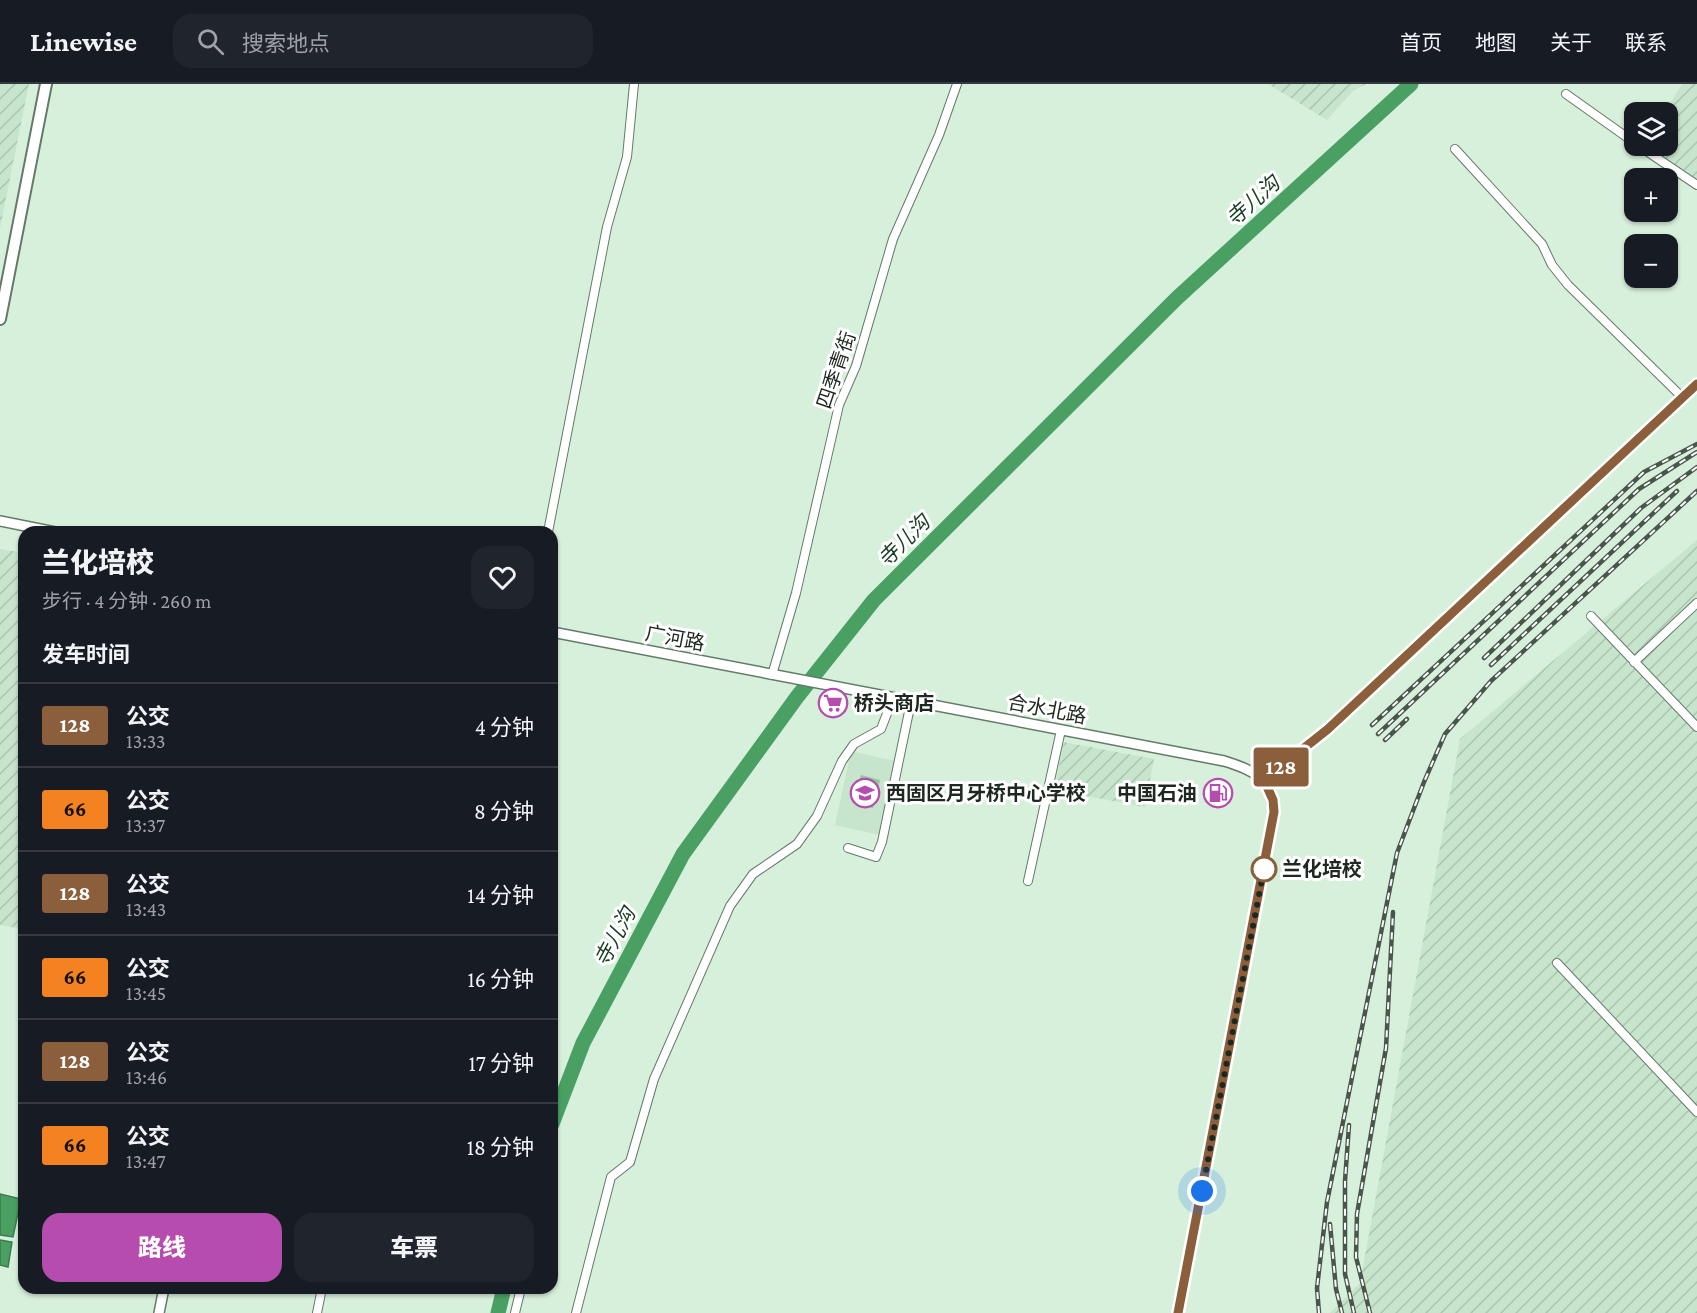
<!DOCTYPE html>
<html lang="zh">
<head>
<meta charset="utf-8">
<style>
  body { margin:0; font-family:"Crimson Pro","Noto Sans SC",serif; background:#20242c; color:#f1f3f6; height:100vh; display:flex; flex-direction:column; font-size:22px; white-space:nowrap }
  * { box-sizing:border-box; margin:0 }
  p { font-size:20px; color:#9ea1a6 }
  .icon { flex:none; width:33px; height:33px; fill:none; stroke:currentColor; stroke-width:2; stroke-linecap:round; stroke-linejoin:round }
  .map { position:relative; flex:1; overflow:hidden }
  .panel { position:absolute; left:18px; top:442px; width:540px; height:768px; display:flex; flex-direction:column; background:#171b24; border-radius:18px; box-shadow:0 2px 4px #0004 }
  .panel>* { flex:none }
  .badge { padding:0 12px; border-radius:4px; font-size:21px; line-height:39px }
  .buttons { position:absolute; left:1624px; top:18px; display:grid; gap:12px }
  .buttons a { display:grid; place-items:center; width:54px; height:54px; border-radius:12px; background:#171b24; box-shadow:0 2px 4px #0004; font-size:30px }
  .you { position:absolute; width:30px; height:30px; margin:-15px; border:4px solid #fff; border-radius:50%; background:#1a73e8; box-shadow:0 0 0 9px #1a73e833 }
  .map>.badge { position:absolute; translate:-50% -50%; box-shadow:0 0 0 3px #fff }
  h2 { padding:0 24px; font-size:22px; line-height:54px }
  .round { display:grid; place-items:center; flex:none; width:63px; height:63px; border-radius:18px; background:#20242c }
  .head { display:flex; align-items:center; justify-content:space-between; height:102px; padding:0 24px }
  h1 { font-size:28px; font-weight:800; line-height:45px }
  .button { display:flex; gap:12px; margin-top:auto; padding:12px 24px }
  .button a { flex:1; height:69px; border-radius:18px; background:#b64cae; color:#fff; font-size:24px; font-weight:800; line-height:69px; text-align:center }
  .button a+a { background:#20242c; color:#f1f3f6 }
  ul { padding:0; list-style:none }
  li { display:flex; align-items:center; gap:18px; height:84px; padding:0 24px; border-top:2px solid #363941 }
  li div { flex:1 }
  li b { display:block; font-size:22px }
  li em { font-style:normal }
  li .badge { min-width:66px; font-weight:700; text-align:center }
  header { display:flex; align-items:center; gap:36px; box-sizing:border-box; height:84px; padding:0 30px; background:#171b24; border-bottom:2px solid #363941 }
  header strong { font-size:28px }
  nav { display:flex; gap:33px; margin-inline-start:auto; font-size:21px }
  .search { width:420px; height:54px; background:#20242c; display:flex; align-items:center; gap:15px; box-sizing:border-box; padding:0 21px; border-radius:18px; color:#9ea1a6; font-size:22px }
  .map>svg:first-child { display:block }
  .built { fill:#c7e5cc }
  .industrial { fill:url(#industrial-furrows) }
  .garden { fill:#8ccc9a }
  .water { fill:#49a062; stroke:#3c7c4e; stroke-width:1.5 }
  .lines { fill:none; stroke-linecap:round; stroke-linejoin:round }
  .river { stroke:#49a062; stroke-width:15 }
  .minor-casing { stroke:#647a68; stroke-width:10 }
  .tertiary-casing { stroke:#647a68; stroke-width:12 }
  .secondary-casing { stroke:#647a68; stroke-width:14 }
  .minor { stroke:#fff; stroke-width:8 }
  .tertiary { stroke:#fff; stroke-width:9 }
  .secondary { stroke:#fff; stroke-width:10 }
  .rail-casing { stroke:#49564c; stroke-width:4.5 }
  .rail { stroke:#fff; stroke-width:2; stroke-dasharray:7; stroke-linecap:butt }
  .line-casing { stroke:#fff; stroke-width:14 }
  .line { stroke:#8b5e3c; stroke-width:9 }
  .walk { stroke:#1e2720; stroke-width:6; stroke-dasharray:0 10.8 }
  .stop-dot { fill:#fff; stroke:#8b5e3c; stroke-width:3 }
  .labels { text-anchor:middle; stroke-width:6; stroke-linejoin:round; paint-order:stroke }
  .street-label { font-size:20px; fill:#1e2720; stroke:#fff }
  .poi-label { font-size:20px; font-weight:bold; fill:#1e2720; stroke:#fff; text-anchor:start }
  .stop-label { font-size:20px; font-weight:bold; fill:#1e2720; stroke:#fff; text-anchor:start }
  .water-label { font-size:21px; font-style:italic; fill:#193d23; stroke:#fff }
</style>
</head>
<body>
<header>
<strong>Linewise</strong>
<div class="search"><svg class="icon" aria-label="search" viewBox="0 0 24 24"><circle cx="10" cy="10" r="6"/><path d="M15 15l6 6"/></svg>搜索地点</div>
<nav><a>首页</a><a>地图</a><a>关于</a><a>联系</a></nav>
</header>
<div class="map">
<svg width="1697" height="1229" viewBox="0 0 1697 1229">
  <defs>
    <pattern id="industrial-furrows" width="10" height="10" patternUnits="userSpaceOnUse" patternTransform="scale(1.5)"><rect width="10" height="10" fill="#c7e5cc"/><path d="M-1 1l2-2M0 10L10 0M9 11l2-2" fill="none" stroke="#aac4af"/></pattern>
  </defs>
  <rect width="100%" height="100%" fill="#d7f0dc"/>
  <!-- built -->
  <path class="built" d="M 851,667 L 895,677 L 879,751 L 835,741 Z"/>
  <!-- industrial -->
  <path class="industrial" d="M 0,0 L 29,0 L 0,144 Z
    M 1268,0 L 1366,0 L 1353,7 L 1327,36 Z
    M 1682,0 L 1697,0 L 1697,97 L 1642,67 L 1645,62 L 1668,62 L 1668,28 L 1665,28 Z
    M 1697,456 L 1697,1229 L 1330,1229 L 1360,1199 L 1460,655 Z
    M 0,465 L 24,469 L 24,845 L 0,841 Z
    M 1064,658 L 1154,675 L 1145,723 L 1054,706 Z"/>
  <!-- garden -->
  <path class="garden" d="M 861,691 L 880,696 L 873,724 L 853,719 Z"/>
  <!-- water -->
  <path class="water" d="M 0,1110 L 21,1115 L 13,1153 L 0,1151 Z
    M 0,1156 L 12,1158 L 8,1183 L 0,1181 Z"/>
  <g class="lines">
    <!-- river -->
    <path class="river" d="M 552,1040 L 583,959 L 683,770 L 797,613 L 874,516 L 1177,214 L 1411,0
      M 498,1229 L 504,1204"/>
    <!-- minor casing -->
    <g class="minor-casing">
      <path id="minor" d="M 1566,10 L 1635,59
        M 1639,62 L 1697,101
        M 1455,65 L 1542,160 L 1552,181 L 1568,201 L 1683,314
        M 548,448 L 607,143 L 627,73 L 634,0
        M 1591,532 L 1697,643
        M 1634,578 L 1697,519
        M 772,591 L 796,509 L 839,321 L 856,282 L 893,155 L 939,51 L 957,0
        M 1264,696 L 1328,645 L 1697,300
        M 848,764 L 876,773 L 882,758 L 911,618
        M 1028,797 L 1061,646
        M 1557,879 L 1697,1028
        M 317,1229 L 322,1204
        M 515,1229 L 521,1204
        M 576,1229 L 611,1093 L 630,1078 L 654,995 L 730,822 L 753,790 L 797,760 L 817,732 L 842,677 L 854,660 L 881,645 L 893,614"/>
    </g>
    <!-- tertiary casing -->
    <g class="tertiary-casing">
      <path id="tertiary" d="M 0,437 L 55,448
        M 552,548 L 1224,677 C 1254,686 1271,694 1274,728 L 1178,1229
        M 159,1229 L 164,1204"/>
    </g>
    <!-- secondary casing -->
    <g class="secondary-casing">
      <path id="secondary" d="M 0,235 L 46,0"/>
    </g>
    <!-- minor -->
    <use href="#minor" class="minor"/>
    <!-- tertiary -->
    <use href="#tertiary" class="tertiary"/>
    <!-- secondary -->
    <use href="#secondary" class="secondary"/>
    <!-- rail casing -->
    <g class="rail-casing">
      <path id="rail" d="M 1484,574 L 1641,424 L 1697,383
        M 1491,581 L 1677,407
        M 1372,641 L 1644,388 L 1697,360
        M 1378,650 L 1639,405 L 1697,368
        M 1385,656 L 1407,635
        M 1349,1041 L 1345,1097 L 1345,1190 L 1354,1229
        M 1330,1140 L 1336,1205 L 1342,1229
        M 1319,1229 L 1317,1204 L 1327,1118 L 1397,769 L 1424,698 L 1445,650 L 1491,597 L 1697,407
        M 1370,1229 L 1356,1173 L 1357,1130 L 1386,964 L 1393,828"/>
    </g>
    <!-- rail -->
    <use href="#rail" class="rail"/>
  </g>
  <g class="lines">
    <!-- line casing -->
    <g class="line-casing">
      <path id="line" d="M 1178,1229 L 1274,728 L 1273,716 L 1264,696 L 1328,645 L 1697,300"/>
    </g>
    <!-- line -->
    <use href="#line" class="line"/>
    <!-- walk -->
    <path class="walk" d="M 1202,1107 L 1264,785"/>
  </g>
  <!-- icons -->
  <defs>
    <g id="supermarket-ring" transform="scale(1.5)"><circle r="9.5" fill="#fff" stroke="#b64cae" stroke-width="1.5"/><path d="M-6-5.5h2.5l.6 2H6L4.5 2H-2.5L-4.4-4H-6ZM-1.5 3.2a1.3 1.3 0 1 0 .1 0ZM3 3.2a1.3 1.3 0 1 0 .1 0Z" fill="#b64cae"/></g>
    <g id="school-ring" transform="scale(1.5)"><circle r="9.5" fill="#fff" stroke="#b64cae" stroke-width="1.5"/><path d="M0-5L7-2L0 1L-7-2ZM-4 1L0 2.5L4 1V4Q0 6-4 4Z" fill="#b64cae"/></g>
    <g id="fuel-ring" transform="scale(1.5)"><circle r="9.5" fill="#fff" stroke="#b64cae" stroke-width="1.5"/><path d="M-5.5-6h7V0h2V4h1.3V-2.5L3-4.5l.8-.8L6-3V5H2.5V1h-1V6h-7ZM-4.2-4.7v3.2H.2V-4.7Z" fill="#b64cae"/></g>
  </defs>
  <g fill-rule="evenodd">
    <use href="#supermarket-ring" x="833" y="619"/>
    <use href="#school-ring" x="865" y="709"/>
    <use href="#fuel-ring" x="1218" y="709"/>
  </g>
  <!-- markers -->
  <circle class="stop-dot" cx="1264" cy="785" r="12"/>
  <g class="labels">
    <!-- street labels -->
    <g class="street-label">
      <text transform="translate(836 286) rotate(-71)" y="7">四季青街</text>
      <text transform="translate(675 554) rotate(11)" y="7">广河路</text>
      <text transform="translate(1047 625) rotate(11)" y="7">合水北路</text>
    </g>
    <!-- poi labels -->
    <g class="poi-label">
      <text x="854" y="626">桥头商店</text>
      <text x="886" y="716">西固区月牙桥中心学校</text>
      <text x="1197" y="716" text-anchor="end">中国石油</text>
    </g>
    <!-- stop labels -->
    <g class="stop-label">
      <text x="1282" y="792">兰化培校</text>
    </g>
    <!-- water labels -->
    <g class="water-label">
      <text transform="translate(1253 117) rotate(-42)" y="7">寺儿沟</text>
      <text transform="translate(904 457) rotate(-45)" y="7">寺儿沟</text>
      <text transform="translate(615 853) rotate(-62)" y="7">寺儿沟</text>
    </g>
  </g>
</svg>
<div class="buttons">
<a><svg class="icon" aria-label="layers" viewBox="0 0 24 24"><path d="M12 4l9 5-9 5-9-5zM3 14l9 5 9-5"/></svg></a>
<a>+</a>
<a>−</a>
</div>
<div class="you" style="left:1202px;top:1107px"></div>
<b class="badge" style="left:1281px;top:683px;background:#8b5e3c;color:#fff">128</b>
<section class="panel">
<div class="head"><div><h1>兰化培校</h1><p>步行 · 4 分钟 · 260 m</p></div><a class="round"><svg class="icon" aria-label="heart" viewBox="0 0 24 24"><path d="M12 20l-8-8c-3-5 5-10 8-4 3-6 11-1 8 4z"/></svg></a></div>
<h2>发车时间</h2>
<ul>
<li><span class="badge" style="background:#8b5e3c;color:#fff">128</span><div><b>公交</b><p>13:33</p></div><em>4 分钟</em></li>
<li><span class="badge" style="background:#f58220;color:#111">66</span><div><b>公交</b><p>13:37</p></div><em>8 分钟</em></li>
<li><span class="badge" style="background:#8b5e3c;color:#fff">128</span><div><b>公交</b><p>13:43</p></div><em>14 分钟</em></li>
<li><span class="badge" style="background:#f58220;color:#111">66</span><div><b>公交</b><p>13:45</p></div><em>16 分钟</em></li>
<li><span class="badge" style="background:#8b5e3c;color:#fff">128</span><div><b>公交</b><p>13:46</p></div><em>17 分钟</em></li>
<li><span class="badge" style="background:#f58220;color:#111">66</span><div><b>公交</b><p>13:47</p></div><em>18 分钟</em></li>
</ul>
<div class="button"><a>路线</a><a>车票</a></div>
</section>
</div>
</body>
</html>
